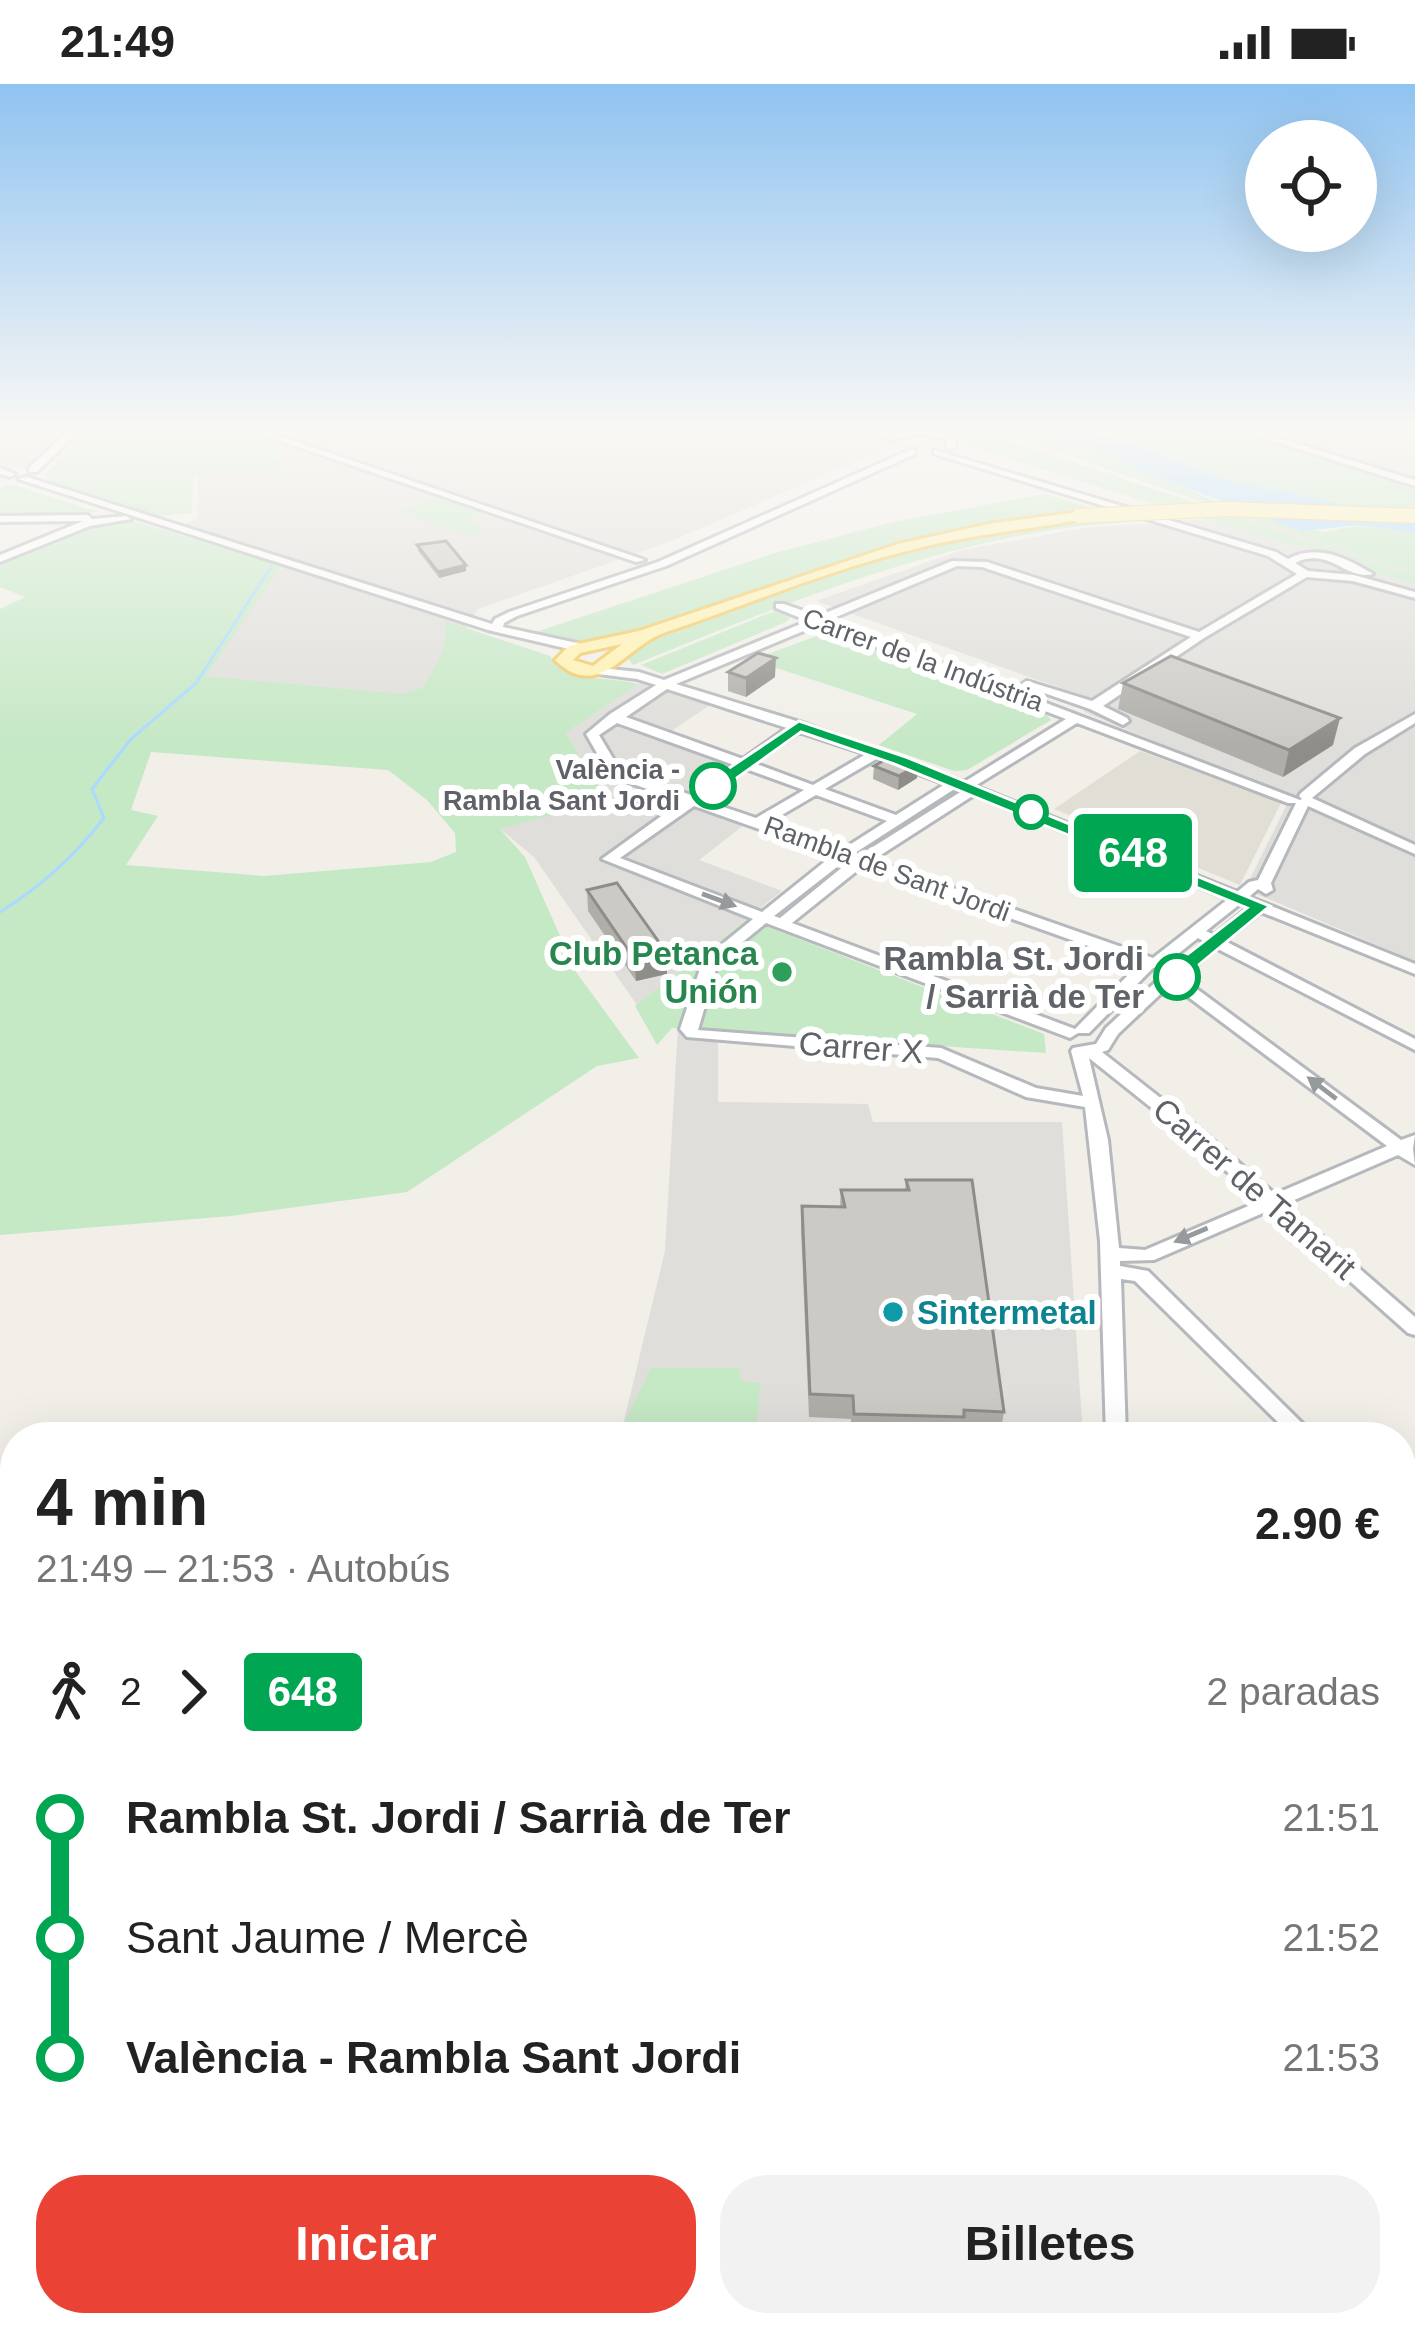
<!DOCTYPE html>
<html lang="es">
<head>
<meta charset="utf-8">
<style>
  body { margin:0; font-family:Arial,sans-serif; background:#f2f2f2; color:#222; height:100vh; display:flex; flex-direction:column; font-size:45px; white-space:nowrap }
  * { box-sizing:border-box; margin:0 }
  p { font-size:39px; color:#767676 }
  .icon { flex:none; width:66px; height:66px; fill:none; stroke:currentColor; stroke-width:2; stroke-linecap:round; stroke-linejoin:round }
  .map { position:relative; flex:1; overflow:hidden }
  .panel { position:absolute; left:0px; top:1338px; width:1416px; height:915px; display:flex; flex-direction:column; background:#fff; border-radius:48px 48px 0 0; box-shadow:0 12px 48px #0002 }
  .panel>* { flex:none }
  .badge { padding:0 24px; border-radius:9px; font-size:42px; line-height:78px }
  .buttons { position:absolute; left:1245px; top:36px; display:grid; gap:24px }
  .buttons a { display:grid; place-items:center; width:132px; height:132px; border-radius:50%; background:#fff; box-shadow:0 12px 48px #0002; font-size:60px }
  .map>.badge { position:absolute; translate:-50% -50%; box-shadow:0 0 0 6px #fff }
  .legs { display:flex; align-items:center; gap:18px; height:132px; padding:0 36px; font-size:39px }
  .legs p { margin-inline-start:auto }
  .summary { display:flex; align-items:center; justify-content:space-between; height:204px; padding:0 36px }
  h1 { font-size:66px; font-weight:800; line-height:90px }
  .button { display:flex; gap:24px; margin-top:auto; padding:24px 36px }
  .button a { flex:1; height:138px; border-radius:48px; background:#ea4335; color:#fff; font-size:48px; font-weight:800; line-height:138px; text-align:center }
  .button a+a { background:#f2f2f2; color:#222 }
  ul { padding:0 36px; list-style:none }
  li { display:flex; align-items:center; gap:42px; height:120px; font-size:45px }
  li i { display:grid; place-items:center; width:18px; height:100%; margin:0 15px; background:currentColor }
  li i::after { content:''; width:30px; height:30px; margin:-15px; border:9px solid; border-radius:50%; background:#fff }
  li p { margin-inline-start:auto }
  li:first-child i { background:linear-gradient(#0000 50%,currentColor 0) }
  li:last-child i { background:linear-gradient(currentColor 50%,#0000 0) }
  .status { display:flex; justify-content:space-between; align-items:center; height:84px; padding:0 60px; background:#fff; direction:ltr }
  .status svg { height:33px; fill:currentColor }
  .map>svg:first-child { display:block }
  .industrial { fill:#e0deda }
  .education { fill:#e1ded6 }
  .green { fill:#c5e8c5; fill-rule:evenodd }
  .water { fill:#aadaff }
  .lines { fill:none; stroke-linecap:round; stroke-linejoin:round }
  .stream { stroke:#aadaff; stroke-width:3 }
  .minor-casing { stroke:#b5b8bc; stroke-width:6 }
  .major-casing { stroke:#f2c960; stroke-width:6 }
  .minor { fill:#fff; fill-rule:evenodd }
  .major { fill:#fff2af; fill-rule:evenodd }
  .major-bridge-casing { stroke:#f2c960; stroke-width:16; stroke-linecap:butt }
  .major-bridge { stroke:#fff2af; stroke-width:14 }
  .wall { fill:#afaea9 }
  .shaded-wall { fill:#8f8d8a }
  .building { fill:#cccac5; stroke:#8f8d8a; stroke-width:3 }
  .oneway { fill:#979a9d }
  .line-1 { fill:#00a651; stroke:#fff; stroke-width:3 }
  .stop-1-dot { fill:#fff; stroke:#00a651; stroke-width:6 }
  .leisure-dot { fill:#2e9e5b; stroke:#fff; stroke-width:4.5 }
  .culture-dot { fill:#0f9aa8; stroke:#fff; stroke-width:4.5 }
  .labels { text-anchor:middle; stroke-width:12; stroke-linejoin:round; paint-order:stroke }
  .far-street-label { font-size:27px; fill:#5f6368; stroke:#fff }
  .far-stop-label { font-size:27px; font-weight:bold; fill:#5f6368; stroke:#fff; text-anchor:end }
  .leisure-label { font-size:33px; font-weight:bold; fill:#27864d; stroke:#fff; text-anchor:end }
  .stop-label { font-size:33px; font-weight:bold; fill:#5f6368; stroke:#fff; text-anchor:end }
  .street-label { font-size:33px; fill:#5f6368; stroke:#fff }
  .culture-label { font-size:33px; font-weight:bold; fill:#0d838f; stroke:#fff; text-anchor:start }
</style>
</head>
<body>
<div class="status"><b>21:49</b><svg viewBox="0 0 49 12"><path d="M0 12V9h3v3zM5 12V6h3v6zM10 12V3h3v9zM15 12V0h3v12zM26 1h20v11H26zM47 4h2v5h-2z"/></svg></div>
<div class="map">
<svg width="1415" height="2252" viewBox="0 0 1415 2252">
  <rect width="100%" height="100%" fill="#f1efe8"/>
  <!-- industrial -->
  <path class="industrial" d="M 0,347 L 90,347 L 50,382 L 8,384 L 0,382 Z
    M 329,347 L 854,347 L 878,354 L 882,366 L 669,458 L 478,525 L 427,607 L 406,611 L 205,592 L 286,475 L 181,442 L 197,434 L 198,393 L 283,389 L 278,362 Z
    M 1231,347 L 1415,347 L 1415,402 L 1334,379 Z
    M 1249,432 L 1415,490 L 1415,877 L 1245,805 L 1287,720 L 1271,705 L 1084,628 L 1088,614 L 816,517 L 962,466 L 1083,444 Z
    M 643,596 L 713,619 L 670,648 L 743,673 L 681,716 L 744,741 L 699,776 L 782,807 L 637,921 L 534,773 L 499,744 L 605,717 L 566,649 Z
    M 678,942 L 718,946 L 718,1018 L 868,1020 L 873,1038 L 1062,1038 L 1083,1353 L 620,1353 L 665,1167 Z"/>
  <!-- education -->
  <path class="education" d="M 1140,667 L 1281,719 L 1240,801 L 1054,725 Z"/>
  <!-- green -->
  <path class="green" d="M 90,347 L 236,347 L 278,360 L 282,389 L 193,393 L 192,429 L 147,433 L 52,401 L 45,389 Z
    M 940,347 L 980,347 L 1204,422 L 1161,422 L 970,363 L 958,352 Z
    M 995,347 L 1035,347 L 1101,365 L 1216,418 L 1324,448 L 1360,441 L 1415,449 L 1415,490 Z
    M 1092,347 L 1231,347 L 1415,402 L 1415,435 L 1236,398 Z
    M 10,400 L 99,428 L 0,431 L 0,404 Z
    M 1046,410 L 1098,426 L 999,436 L 904,456 L 610,555 L 582,557 L 536,548 L 775,469 L 893,438 Z
    M 434,413 L 482,429 L 466,437 L 486,444 L 469,452 L 399,428 Z
    M 1186,429 L 1224,429 L 1415,492 L 1415,501 L 1366,485 L 1363,479 L 1340,468 L 1297,462 Z
    M 1125,432 L 1142,437 C 961,446 799,514 633,581 L 628,574 L 629,568 L 649,554 L 887,471 L 1043,439 Z
    M 133,437 L 282,481 L 206,592 L 402,610 L 422,604 C 436,582 448,563 445,537 L 550,572 C 563,599 611,592 638,600 L 566,649 L 605,717 L 500,745 L 525,773 L 576,888 L 639,974 L 597,982 L 407,1108 L 231,1132 L 0,1151 L 0,525 L 25,513 L 0,503 L 0,481 L 105,439 ZM 151,668 L 388,686 L 427,716 L 455,749 L 456,768 L 431,778 L 264,792 L 126,781 L 158,732 L 131,726 Z
    M 777,526 L 790,534 L 786,538 L 662,590 L 641,581 Z
    M 830,547 L 1042,626 L 1051,636 L 967,686 L 954,687 L 879,661 L 917,630 L 752,576 Z
    M 747,835 L 1044,950 L 1046,969 L 672,944 L 657,961 L 635,922 Z
    M 651,1284 L 739,1284 L 741,1297 L 760,1299 L 756,1353 L 617,1353 Z
    M 600,2238 L 796,2238 L 804,2252 L 602,2252 Z"/>
  <!-- water -->
  <path class="water" d="M 1035,347 L 1092,347 L 1236,398 L 1415,435 L 1415,449 L 1360,441 L 1301,447 L 1128,382 C 1101,363 1069,355 1035,347 Z"/>
  <g class="lines">
    <!-- stream -->
    <path class="stream" d="M 0,828 C 42,802 74,773 104,734 L 92,705 L 130,656 L 196,599 L 271,483"/>
    <!-- minor casing -->
    <g class="minor-casing">
      <path id="minor" d="M 68,347 L 78,347 L 37,388 L 29,388 L 29,384 Z
        M 251,347 L 265,347 L 645,476 L 636,478 Z
        M 901,347 L 938,347 L 954,353 L 956,363 L 948,365 L 946,356 C 926,348 911,350 891,357 L 886,354 Z
        M 1242,347 L 1256,347 L 1415,396 L 1415,402 Z
        M 912,365 L 915,366 L 915,370 L 666,482 L 517,532 L 504,539 L 503,543 L 586,561 L 586,567 L 582,568 L 488,546 L 18,395 L 27,393 L 492,540 L 495,535 L 509,528 L 658,478 Z
        M 934,366 L 1276,468 L 1288,475 C 1317,459 1347,474 1373,490 C 1346,497 1329,462 1295,479 L 1308,487 L 1354,491 L 1415,508 L 1415,514 L 1353,497 L 1307,493 L 1204,554 L 1103,622 L 1127,634 L 1129,637 L 1123,641 L 1090,625 L 1021,601 L 1027,597 L 1092,617 L 1191,553 L 982,483 L 957,482 L 829,536 L 1300,716 L 1302,715 L 1299,712 L 1301,709 L 1355,664 L 1415,630 L 1415,639 L 1365,670 L 1312,714 L 1415,761 L 1415,770 L 1308,722 L 1271,799 L 1273,806 L 1266,810 L 1258,805 L 1249,813 L 1415,880 L 1415,890 L 1261,828 L 1225,857 L 1415,955 L 1415,966 L 1216,864 L 1182,894 L 1401,1056 L 1415,1051 L 1413,1065 L 1415,1081 L 1398,1071 L 1285,1120 L 1415,1233 L 1415,1251 L 1408,1249 L 1270,1126 L 1154,1176 L 1120,1177 L 1120,1182 L 1148,1187 L 1316,1353 L 1293,1353 L 1135,1197 L 1121,1195 L 1126,1353 L 1106,1353 L 1100,1157 L 1085,1023 L 1026,1013 L 938,974 L 687,953 L 680,945 L 703,876 L 753,835 L 602,775 L 682,717 L 610,692 L 586,650 L 610,630 L 656,601 L 637,595 L 591,589 L 591,583 L 639,588 L 664,596 L 808,537 L 776,524 L 776,520 L 784,520 L 818,532 L 952,477 L 987,478 L 1199,548 L 1297,490 L 1268,472 L 934,370 ZM 818,541 L 1066,635 L 964,698 L 803,639 L 676,600 ZM 667,605 L 787,644 L 743,675 L 626,633 ZM 617,639 L 734,681 L 691,711 L 620,686 L 599,651 ZM 1077,639 L 1288,719 L 1296,719 L 1258,796 L 1249,798 L 1237,808 L 975,702 ZM 799,648 L 866,670 L 813,701 L 754,679 ZM 878,674 L 945,700 L 896,731 L 825,705 ZM 746,685 L 804,706 L 756,734 L 703,716 ZM 956,704 L 962,707 L 860,771 L 855,769 ZM 816,711 L 887,737 L 843,765 L 768,739 ZM 974,711 L 1228,815 L 1153,874 L 873,776 ZM 694,722 L 833,771 L 762,828 L 620,774 ZM 846,776 L 850,777 L 780,834 L 774,832 ZM 863,782 L 1139,880 L 1075,945 L 792,839 ZM 1240,820 L 1249,823 L 1214,851 L 1206,847 ZM 766,839 L 1070,954 L 1078,949 L 1089,949 L 1153,884 L 1164,881 L 1198,854 L 1205,858 L 1173,884 L 1167,893 L 1160,894 L 1106,944 L 1096,960 L 1073,964 L 1071,967 L 1083,1012 L 1036,1004 L 941,964 L 698,946 L 718,878 ZM 1171,900 L 1387,1062 L 1275,1110 L 1200,1045 L 1102,968 L 1108,966 L 1118,950 ZM 1089,974 L 1188,1053 L 1260,1117 L 1145,1166 L 1119,1164 L 1108,1056 Z
        M 0,384 L 15,390 L 10,393 L 0,390 Z
        M 88,431 L 92,435 L 126,432 L 131,435 L 90,442 L 0,478 L 0,471 L 83,437 L 0,438 L 0,432 Z
        M 1401,1437 L 1415,1446 L 1415,1468 L 1401,1459 Z
        M 1415,1473 L 1415,1492 L 1401,1498 L 1401,1479 Z
        M 1401,1696 L 1415,1705 L 1415,1734 L 1401,1725 Z
        M 1415,1853 L 1415,1880 L 1401,1887 L 1401,1860 Z
        M 1401,2039 L 1415,2048 L 1415,2085 L 1401,2076 Z
        M 535,2238 L 565,2238 L 567,2252 L 537,2252 Z
        M 989,2238 L 1019,2238 L 1025,2252 L 995,2252 Z
        M 1123,2238 L 1156,2238 L 1162,2252 L 1129,2252 Z
        M 1192,2238 L 1225,2238 L 1231,2252 L 1198,2252 Z"/>
    </g>
    <!-- major casing -->
    <g class="major-casing">
      <path id="major" d="M 1079,428 L 1084,429 L 1084,435 C 1026,446 968,451 911,466 C 828,486 747,521 666,548 C 625,562 599,619 555,576 L 569,562 L 639,547 L 898,460 L 994,439 ZM 622,560 L 593,582 L 573,576 L 580,569 Z"/>
    </g>
    <!-- minor -->
    <use href="#minor" class="minor"/>
    <!-- major -->
    <use href="#major" class="major"/>
    <!-- major-bridge casing -->
    <g class="major-bridge-casing">
      <path id="major-bridge" d="M 1079,432 L 1227,425 L 1415,432"/>
    </g>
    <!-- major-bridge -->
    <use href="#major-bridge" class="major-bridge"/>
  </g>
  <!-- wall -->
  <path class="wall" d="M 417,461 L 466,487 L 439,494 L 418,467 Z
    M 728,588 L 775,593 L 746,613 L 728,607 Z
    M 1123,599 L 1333,661 L 1283,693 L 1118,625 Z
    M 918,681 L 917,694 L 898,706 L 873,695 L 874,682 Z
    M 587,806 L 666,868 L 667,890 L 636,897 L 588,827 Z
    M 906,1096 L 1004,1328 L 1000,1351 L 961,1349 L 961,1353 L 852,1352 L 851,1335 L 809,1333 L 801,1145 L 802,1122 L 840,1123 L 841,1106 L 905,1106 Z"/>
  <!-- shaded-wall -->
  <path class="shaded-wall" d="M 466,481 L 466,487 L 439,494 L 438,488 Z
    M 776,574 L 775,593 L 746,613 L 746,594 Z
    M 1340,634 L 1333,661 L 1283,693 L 1289,666 Z
    M 918,681 L 917,694 L 898,706 L 899,692 Z
    M 666,868 L 667,890 L 636,897 L 635,876 Z"/>
  <!-- building -->
  <path class="building" d="M 446,457 L 466,481 L 438,488 L 417,461 Z
    M 758,569 L 776,574 L 746,594 L 728,588 Z
    M 1171,572 L 1340,634 L 1289,666 L 1123,599 Z
    M 893,671 L 918,681 L 899,692 L 874,682 Z
    M 617,799 L 666,868 L 635,876 L 587,806 Z
    M 906,1096 L 972,1096 L 1004,1328 L 964,1326 L 964,1333 L 854,1330 L 853,1312 L 810,1310 L 802,1122 L 845,1123 L 841,1106 L 909,1106 Z"/>
  <!-- one-way arrows -->
  <defs><path id="oneway-solid" d="M-6-.8H1V-3.2L6.5 0L1 3.2V.8H-6Z" transform="scale(3)"/></defs>
  <g class="oneway">
    <use href="#oneway-solid" transform="translate(719 816) rotate(20)"/>
    <use href="#oneway-solid" transform="translate(1322 1004) rotate(-143)"/>
    <use href="#oneway-solid" transform="translate(1191 1151) rotate(157)"/>
  </g>
  <!-- sky -->
  <linearGradient id="sky" x2="0" y2="1"><stop stop-color="#8fc3f1"/><stop offset="0.52" stop-color="#f9f8f5"/><stop offset="1" stop-color="#f9f8f5" stop-opacity="0"/></linearGradient>
  <rect width="1415" height="662" fill="url(#sky)"/>
  <!-- line-1 -->
  <path class="line-1" d="M 799,637 L 906,673 L 1270,822 L 1177,899 L 1167,893 L 1171,883 L 1247,824 L 894,680 L 801,648 L 720,706 L 707,706 L 707,699 Z"/>
  <!-- markers -->
  <g class="stop-1-dot">
    <circle cx="713" cy="702" r="21"/>
    <circle cx="1031" cy="728" r="15"/>
    <circle cx="1177" cy="893" r="21"/>
  </g>
  <circle class="leisure-dot" cx="782" cy="888" r="12"/>
  <circle class="culture-dot" cx="893" cy="1228" r="12"/>
  <g class="labels">
    <!-- far-street labels -->
    <g class="far-street-label">
      <text transform="translate(923 576) rotate(20)" y="9">Carrer de la Indústria</text>
      <text transform="translate(887 785) rotate(20)" y="9">Rambla de Sant Jordi</text>
    </g>
    <!-- far-stop labels -->
    <g class="far-stop-label">
      <text x="680" y="695">València -<tspan x="680" dy="31">Rambla Sant Jordi</tspan></text>
    </g>
    <!-- leisure labels -->
    <g class="leisure-label">
      <text x="758" y="881">Club Petanca<tspan x="758" dy="38">Unión</tspan></text>
    </g>
    <!-- stop labels -->
    <g class="stop-label">
      <text x="1144" y="886">Rambla St. Jordi<tspan x="1144" dy="38">/ Sarrià de Ter</tspan></text>
    </g>
    <!-- street labels -->
    <g class="street-label">
      <text transform="translate(861 963) rotate(4)" y="12">Carrer X</text>
      <text transform="translate(1255 1104) rotate(41)" y="12">Carrer de Tamarit</text>
    </g>
    <!-- culture labels -->
    <g class="culture-label">
      <text x="917" y="1240">Sintermetal</text>
    </g>
  </g>
</svg>
<div class="buttons">
<a><svg class="icon" aria-label="locate" viewBox="0 0 24 24"><circle cx="12" cy="12" r="6"/><path d="M12 2v4M12 18v4M2 12h4M18 12h4"/></svg></a>
</div>
<b class="badge" style="left:1133px;top:769px;background:#00a651;color:#fff">648</b>
<section class="panel">
<div class="summary"><div><h1>4 min</h1><p>21:49 – 21:53 · Autobús</p></div><b>2.90 €</b></div>
<div class="legs"><svg class="icon" aria-label="walk" viewBox="0 0 24 24"><circle cx="13" cy="4" r="2"/><path d="M13 8l-2 6 4 7M11 14l-3 7M7 12l3-4h3l4 4"/></svg>2<svg class="icon" aria-label="forward" viewBox="0 0 24 24"><path d="M9 5l7 7-7 7"/></svg><b class="badge" style="background:#00a651;color:#fff">648</b><p>2 paradas</p></div>
<ul>
<li><i style="color:#00a651"></i><b>Rambla St. Jordi / Sarrià de Ter</b><p>21:51</p></li>
<li><i style="color:#00a651"></i><span>Sant Jaume / Mercè</span><p>21:52</p></li>
<li><i style="color:#00a651"></i><b>València - Rambla Sant Jordi</b><p>21:53</p></li>
</ul>
<div class="button"><a>Iniciar</a><a>Billetes</a></div>
</section>
</div>
</body>
</html>
